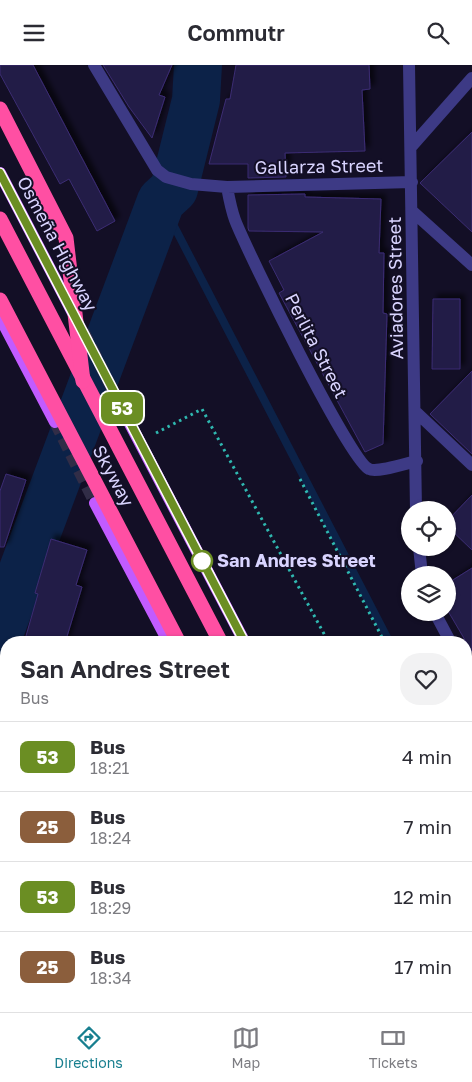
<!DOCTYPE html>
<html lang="en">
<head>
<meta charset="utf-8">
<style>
  body { margin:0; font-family:"Golos Text",sans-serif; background:#f2f2f3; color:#2b2b33; height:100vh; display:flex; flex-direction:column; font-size:19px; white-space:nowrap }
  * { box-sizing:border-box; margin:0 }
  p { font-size:16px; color:#7c7c81 }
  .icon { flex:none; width:28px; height:28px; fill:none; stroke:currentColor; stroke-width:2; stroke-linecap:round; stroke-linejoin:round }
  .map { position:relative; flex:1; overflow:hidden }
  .details { position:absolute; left:0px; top:571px; width:472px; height:376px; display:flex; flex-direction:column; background:#fff; border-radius:20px 20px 0 0; box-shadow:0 1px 4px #0004 }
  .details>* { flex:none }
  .badge { padding:0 10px; border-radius:8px; font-size:18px; line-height:32px }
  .controls { position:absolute; left:401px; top:436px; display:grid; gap:10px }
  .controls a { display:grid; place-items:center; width:55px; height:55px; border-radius:50%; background:#fff; box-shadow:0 1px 4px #0004; font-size:25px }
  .map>.badge { position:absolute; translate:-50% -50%; box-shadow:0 0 0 2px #fff }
  .round { display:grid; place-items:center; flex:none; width:52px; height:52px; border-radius:20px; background:#f2f2f3 }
  .head { display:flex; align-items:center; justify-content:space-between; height:85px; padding:0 20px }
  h1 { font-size:24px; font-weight:600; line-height:38px }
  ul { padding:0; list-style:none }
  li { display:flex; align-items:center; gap:15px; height:70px; padding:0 20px; border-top:1px solid #e1e1e2 }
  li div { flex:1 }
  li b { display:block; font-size:19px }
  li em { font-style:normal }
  li .badge { min-width:55px; font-weight:700; text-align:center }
  header { display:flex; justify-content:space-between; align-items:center; height:65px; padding:0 20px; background:#fff; font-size:22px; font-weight:600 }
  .menu { display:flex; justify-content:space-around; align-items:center; height:70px; border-top:1px solid #e1e1e2; background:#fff; font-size:14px; color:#7c7c81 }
  .menu a { display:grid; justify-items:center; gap:2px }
  .menu .selected { color:#187f8f }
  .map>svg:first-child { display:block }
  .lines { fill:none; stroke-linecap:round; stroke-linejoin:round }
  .stream { stroke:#0c2248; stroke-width:8 }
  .river { stroke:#0c2248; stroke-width:48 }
  .building { fill:#241b47; stroke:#3b2d73; filter:url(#shadow) }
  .primary-tunnel { stroke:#312d47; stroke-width:12; stroke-dasharray:12 6; stroke-linecap:butt }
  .path { stroke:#2fb8b0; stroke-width:3; stroke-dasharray:2.5 4; stroke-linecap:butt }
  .street { stroke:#3d3a85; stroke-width:12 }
  .secondary { stroke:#6f6bff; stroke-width:12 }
  .primary { stroke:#c25bff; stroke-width:12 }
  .highway { stroke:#ff4fa3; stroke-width:15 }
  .highway-bridge { stroke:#ff4fa3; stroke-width:15 }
  .line-casing { stroke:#fff; stroke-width:11 }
  .line { stroke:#6b8e23; stroke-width:8 }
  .stop-dot { fill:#fff; stroke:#6b8e23; stroke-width:2.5 }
  .labels { text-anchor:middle; stroke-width:4; stroke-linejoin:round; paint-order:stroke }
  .street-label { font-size:18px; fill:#d9d4ff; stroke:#130f26 }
  .stop-label { font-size:18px; font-weight:bold; fill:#d9d4ff; stroke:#130f26; text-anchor:start }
</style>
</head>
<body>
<header><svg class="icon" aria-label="menu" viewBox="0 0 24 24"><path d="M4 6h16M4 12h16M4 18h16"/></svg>Commutr<svg class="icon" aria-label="search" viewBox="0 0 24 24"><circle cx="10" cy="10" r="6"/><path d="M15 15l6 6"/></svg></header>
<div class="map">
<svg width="472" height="947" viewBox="0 0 472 947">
  <defs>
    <filter id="shadow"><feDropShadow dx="4.5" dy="-4.5" stdDeviation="2.5" flood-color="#0009"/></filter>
  </defs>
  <rect width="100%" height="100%" fill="#130f26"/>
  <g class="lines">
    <!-- stream -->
    <path class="stream" d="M 161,136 L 390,578
      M 471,735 L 472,737"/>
    <!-- river -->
    <path class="river" d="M 0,566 L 161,136 L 174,124 L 196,35 L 198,0"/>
  </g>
  <!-- building -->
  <path class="building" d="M 0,0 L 33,0 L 115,156 L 97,166 L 69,114 L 60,119 L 0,9 Z
    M 103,0 L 172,0 L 159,30 L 165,32 L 152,73 L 129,42 Z
    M 236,0 L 369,0 L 370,24 L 362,25 L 365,86 L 285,88 L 286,112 L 248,113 L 248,99 L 209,99 L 226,34 L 230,34 Z
    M 472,67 L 472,167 L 420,118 Z
    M 305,129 L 305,132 L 381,134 L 379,188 L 384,188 L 383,248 L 387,249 L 383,379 L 365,387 L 279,228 L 284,225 L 269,196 L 323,167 L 249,166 L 248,163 L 248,130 Z
    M 433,234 L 460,234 L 460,304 L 432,304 Z
    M 472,306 L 472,389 L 430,349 Z
    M 6,409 L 26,415 L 4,482 L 0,482 L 0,426 Z
    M 472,430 L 472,485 L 448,462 L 448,455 Z
    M 51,474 L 87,485 L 76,520 L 82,522 L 65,578 L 24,578 L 38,529 L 35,528 Z
    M 472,503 L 472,587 L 448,546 L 448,518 Z"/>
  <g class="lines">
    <!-- primary-tunnel -->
    <path class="primary-tunnel" d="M 83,266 L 127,353
      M 55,357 L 95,438"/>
    <!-- path -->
    <path class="path" d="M 156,368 L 202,344 L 329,578
      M 300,414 L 385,578
      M 0,601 L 6,644"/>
    <!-- street -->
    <path class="street" d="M 94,0 L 157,105 L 166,112 L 191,119 L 227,122 L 412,117
      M 409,0 L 416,445
      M 411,82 L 472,13
      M 227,122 C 229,133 231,144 235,155 C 247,186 350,397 369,404 C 377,408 407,398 417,396
      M 412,146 L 472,200
      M 416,347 L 472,400
      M 419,482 L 422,510
      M 435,548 L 451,578
      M 466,607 L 472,618
      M 1,823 L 6,836
      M 48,941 L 50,947
      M 196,941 L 198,947"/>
    <!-- secondary -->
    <path class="secondary" d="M 466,670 L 472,669
      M 466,710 L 472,710
      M 0,799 L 6,799
      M 0,822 L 6,822
      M 286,947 L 289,941"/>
    <!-- primary -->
    <path class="primary" d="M 0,108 L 73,248
      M 0,252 L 55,357
      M 127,353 L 245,578
      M 95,438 L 169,578
      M 359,941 L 363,947
      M 435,941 L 438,947"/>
    <!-- highway -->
    <path class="highway" d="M 0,154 L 221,578
      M 0,235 L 179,578
      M 370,941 L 373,947
      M 412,941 L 415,947"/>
    <!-- highway-bridge -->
    <path class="highway-bridge" d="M 0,44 L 66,173 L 83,316"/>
  </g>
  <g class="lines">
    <!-- line casing -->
    <g class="line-casing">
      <path id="line" d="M 0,108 L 245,578"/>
    </g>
    <!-- line -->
    <use href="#line" class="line"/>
  </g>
  <!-- markers -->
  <circle class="stop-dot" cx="202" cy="496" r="10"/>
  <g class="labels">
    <!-- street labels -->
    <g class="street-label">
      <text transform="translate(319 102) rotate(-1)" y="6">Gallarza Street</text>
      <text transform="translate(57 179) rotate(62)" y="6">Osmeña Highway</text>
      <text transform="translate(396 223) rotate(-91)" y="6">Aviadores Street</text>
      <text transform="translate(316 281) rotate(63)" y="6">Perlita Street</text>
      <text transform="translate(113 411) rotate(62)" y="6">Skyway</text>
    </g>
    <!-- stop labels -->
    <g class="stop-label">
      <text x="217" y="502">San Andres Street</text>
    </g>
  </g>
</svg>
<div class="controls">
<a><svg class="icon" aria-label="locate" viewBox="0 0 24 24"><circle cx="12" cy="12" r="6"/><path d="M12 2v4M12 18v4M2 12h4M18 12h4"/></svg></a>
<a><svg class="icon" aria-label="layers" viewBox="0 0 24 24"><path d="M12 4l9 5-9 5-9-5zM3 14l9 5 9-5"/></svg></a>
</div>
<b class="badge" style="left:122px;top:343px;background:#6b8e23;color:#fff">53</b>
<section class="details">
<div class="head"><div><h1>San Andres Street</h1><p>Bus</p></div><a class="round"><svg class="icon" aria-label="heart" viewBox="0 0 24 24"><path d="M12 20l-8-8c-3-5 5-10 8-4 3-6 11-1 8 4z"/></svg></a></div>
<ul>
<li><span class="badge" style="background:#6b8e23;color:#fff">53</span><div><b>Bus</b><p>18:21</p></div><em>4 min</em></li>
<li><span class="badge" style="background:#8b5e3c;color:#fff">25</span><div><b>Bus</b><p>18:24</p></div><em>7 min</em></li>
<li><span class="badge" style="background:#6b8e23;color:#fff">53</span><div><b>Bus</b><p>18:29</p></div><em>12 min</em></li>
<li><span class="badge" style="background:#8b5e3c;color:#fff">25</span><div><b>Bus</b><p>18:34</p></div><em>17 min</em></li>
</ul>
</section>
</div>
<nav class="menu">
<a class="selected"><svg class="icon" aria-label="directions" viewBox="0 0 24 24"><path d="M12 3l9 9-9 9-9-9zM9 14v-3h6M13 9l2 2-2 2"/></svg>Directions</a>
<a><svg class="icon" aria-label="map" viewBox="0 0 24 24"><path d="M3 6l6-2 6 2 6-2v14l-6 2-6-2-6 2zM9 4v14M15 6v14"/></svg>Map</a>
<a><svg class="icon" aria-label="tickets" viewBox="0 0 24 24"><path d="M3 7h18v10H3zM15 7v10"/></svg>Tickets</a>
</nav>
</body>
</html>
